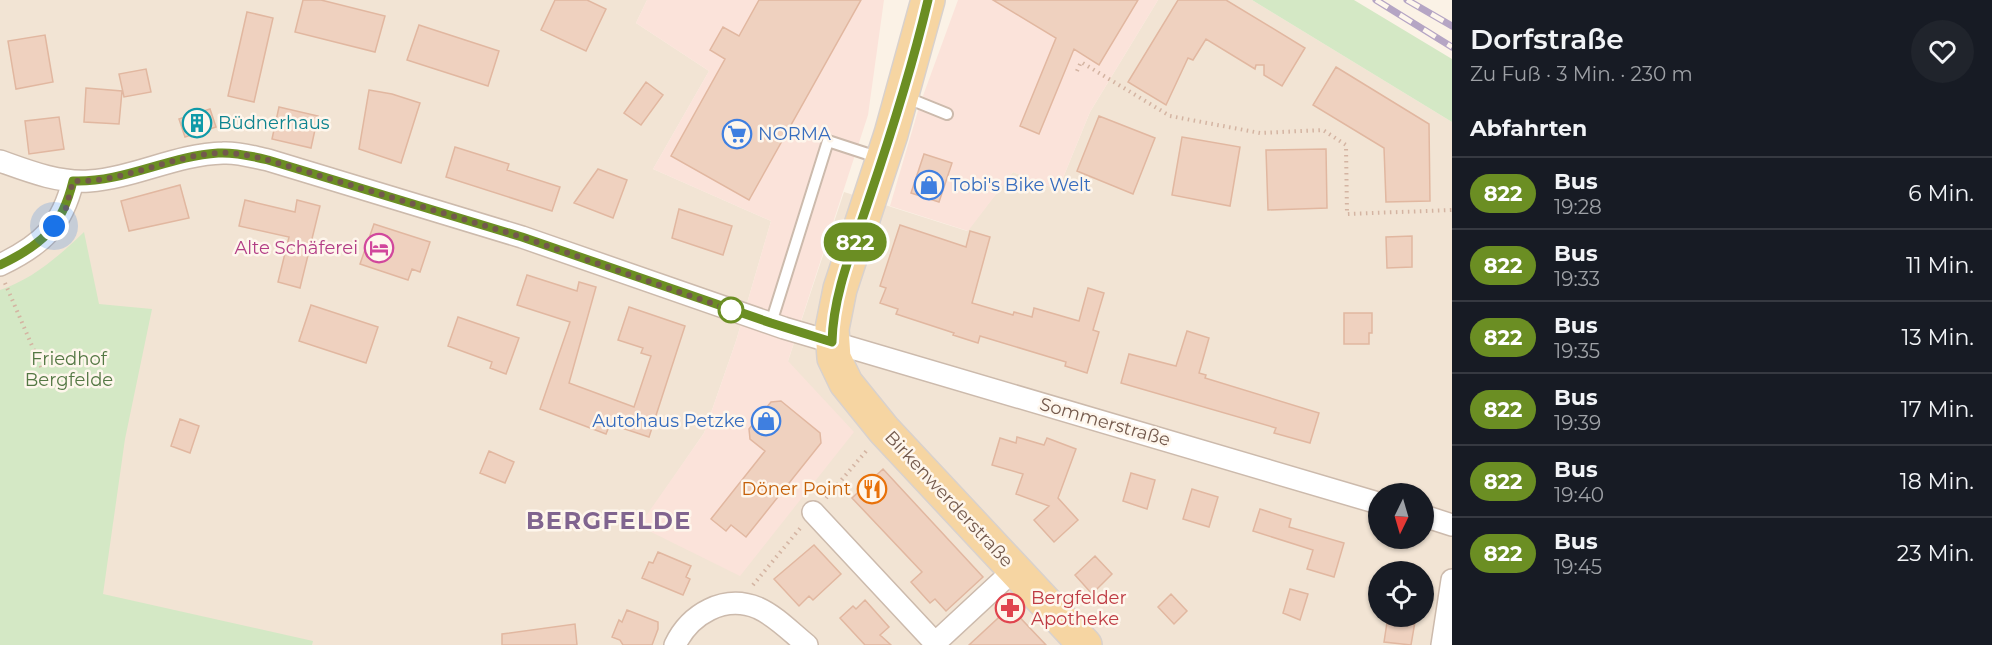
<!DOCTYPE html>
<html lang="de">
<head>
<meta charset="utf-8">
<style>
  body { margin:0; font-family:Montserrat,sans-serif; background:#20242c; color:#f1f3f6; height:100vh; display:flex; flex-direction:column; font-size:22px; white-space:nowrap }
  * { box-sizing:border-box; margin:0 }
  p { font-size:20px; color:#9ea1a6 }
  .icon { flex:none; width:33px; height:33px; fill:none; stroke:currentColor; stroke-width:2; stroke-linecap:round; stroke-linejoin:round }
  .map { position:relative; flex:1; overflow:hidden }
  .drawer { display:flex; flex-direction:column; background:#171b24; width:540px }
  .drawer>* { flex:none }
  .badge { padding:0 12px; border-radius:20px; font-size:21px; line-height:39px }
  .needle { width:39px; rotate:185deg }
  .tools { position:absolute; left:1368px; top:483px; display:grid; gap:12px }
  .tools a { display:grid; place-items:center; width:66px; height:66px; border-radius:50%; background:#171b24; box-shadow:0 2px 4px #0004; font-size:30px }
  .you { position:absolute; width:30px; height:30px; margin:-15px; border:4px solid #fff; border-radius:50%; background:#1a73e8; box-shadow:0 0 0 9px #1a73e833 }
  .map>.badge { position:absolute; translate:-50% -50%; box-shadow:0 0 0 3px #fff }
  h2 { padding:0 18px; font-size:22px; line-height:54px }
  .round { display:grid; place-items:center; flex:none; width:63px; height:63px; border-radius:32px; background:#20242c }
  .headline { display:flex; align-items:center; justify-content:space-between; height:102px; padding:0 18px }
  h1 { font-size:28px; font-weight:600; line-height:45px }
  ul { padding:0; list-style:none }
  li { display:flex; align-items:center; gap:18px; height:72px; padding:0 18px; border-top:2px solid #363941 }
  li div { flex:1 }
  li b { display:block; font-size:22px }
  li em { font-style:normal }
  li .badge { min-width:66px; font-weight:700; text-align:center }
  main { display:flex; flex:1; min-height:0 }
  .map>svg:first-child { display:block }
  .residential { fill:#f2e4d4; fill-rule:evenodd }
  .commercial { fill:#fbe3da }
  .green { fill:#d4e8c5 }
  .building { fill:#efd1bf; stroke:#e1b7a0; stroke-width:1.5 }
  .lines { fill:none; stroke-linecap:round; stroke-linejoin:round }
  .service-casing { stroke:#ccbaac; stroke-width:14 }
  .minor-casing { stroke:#ccbaac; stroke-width:24 }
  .primary-casing { stroke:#d8d1cd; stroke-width:36 }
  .path { stroke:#d4b4a2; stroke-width:4; stroke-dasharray:1.5 4.5; stroke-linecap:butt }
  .service { stroke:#fff; stroke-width:10 }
  .minor { stroke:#fff; stroke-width:21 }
  .primary { stroke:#f6d5a2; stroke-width:33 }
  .rail-casing { stroke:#b5a5c4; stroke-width:7 }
  .rail { stroke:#fef6ec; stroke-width:4.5; stroke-dasharray:14; stroke-linecap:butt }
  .line-casing { stroke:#fff; stroke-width:14 }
  .line { stroke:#6b8e23; stroke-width:9 }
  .walk { stroke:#73594c; stroke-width:6; stroke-dasharray:0 10.8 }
  .stop-dot { fill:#fff; stroke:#6b8e23; stroke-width:3 }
  .labels { text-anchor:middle; stroke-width:5; stroke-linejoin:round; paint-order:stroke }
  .culture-label { font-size:18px; fill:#0d838f; stroke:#fef6ec; text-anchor:start }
  .shop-label { font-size:18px; fill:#366cbe; stroke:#fef6ec; text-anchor:start }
  .hotel-label { font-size:18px; fill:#b23c85; stroke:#fef6ec; text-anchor:end }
  .park-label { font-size:18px; fill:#547844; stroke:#fef6ec }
  .street-label { font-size:18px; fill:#73594c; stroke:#fef6ec }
  .food-label { font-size:18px; fill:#c56008; stroke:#fef6ec; text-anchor:end }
  .health-label { font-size:18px; fill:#be3a42; stroke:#fef6ec; text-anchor:start }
  .district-label { font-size:24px; font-weight:bold; letter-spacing:1.5px; fill:#80648f; stroke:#fef6ec }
</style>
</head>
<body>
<main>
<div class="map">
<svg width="1452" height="645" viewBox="0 0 1452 645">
  <rect width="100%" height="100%" fill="#fbf2e6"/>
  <!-- residential -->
  <path class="residential" d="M 0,0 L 647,0 L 636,23 L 709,71 L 653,169 L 771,221 L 736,341 L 704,433 L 640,526 L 788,361 L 844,192 L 967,231 L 1013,172 L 1058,190 L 1090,112 L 1158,0 L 1252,0 L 1452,122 L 1452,645 L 0,645 ZM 1378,494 L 1424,494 L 1424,538 L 1378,538 ZM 1378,572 L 1424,572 L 1424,616 L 1378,616 Z"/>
  <!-- commercial -->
  <path class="commercial" d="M 647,0 L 884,0 L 868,115 L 788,361 L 854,432 L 740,576 L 639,526 L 704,433 L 736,341 L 771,221 L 653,169 L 709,71 L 636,23 Z
    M 958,0 L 1158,0 L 1090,112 L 1058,190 L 1013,172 L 968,231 L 890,206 L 920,104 Z"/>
  <!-- green -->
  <path class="green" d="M 1252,0 L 1354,0 L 1452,59 L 1452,122 Z
    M 84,232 L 99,304 L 152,309 L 125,439 L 103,594 L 313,641 L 312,645 L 0,645 L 0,290 C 33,279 59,256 84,232 Z"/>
  <!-- building -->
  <path class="building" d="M 303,0 L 321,0 L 385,16 L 375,52 L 295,32 Z
    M 555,0 L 587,0 L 606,9 L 586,51 L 541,30 Z
    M 759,0 L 861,0 L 749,200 L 671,156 L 725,59 L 710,50 L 723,27 L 739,36 Z
    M 993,0 L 1138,0 L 1099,65 L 1074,49 L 1039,134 L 1020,126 L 1056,38 Z
    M 1178,0 L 1226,0 L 1305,48 L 1282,86 L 1264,75 L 1264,65 L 1256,65 L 1255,69 L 1206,39 L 1193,60 L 1188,58 L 1166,105 L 1128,82 Z
    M 247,12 L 273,18 L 254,102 L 228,96 Z
    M 419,25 L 499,51 L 488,86 L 407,60 Z
    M 45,35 L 53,82 L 16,89 L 8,41 Z
    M 1336,67 L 1429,124 L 1430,201 L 1386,202 L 1384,148 L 1313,105 Z
    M 146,69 L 151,92 L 124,97 L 119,74 Z
    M 646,82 L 663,95 L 641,125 L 624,113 Z
    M 86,88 L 122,91 L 119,124 L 84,122 Z
    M 369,90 L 392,94 L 420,103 L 401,163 L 359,149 Z
    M 279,107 L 318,116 L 311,148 L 272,139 Z
    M 210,109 L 216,127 L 185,137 L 179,119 Z
    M 1099,116 L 1155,138 L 1133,194 L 1077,171 Z
    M 59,117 L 64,149 L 29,154 L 25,121 Z
    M 1182,137 L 1240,147 L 1230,206 L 1172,195 Z
    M 455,147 L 509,164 L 507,170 L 560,187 L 552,211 L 446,177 Z
    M 1326,149 L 1327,208 L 1268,210 L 1266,150 Z
    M 924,154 L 952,163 L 939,202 L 911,193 Z
    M 598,169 L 627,180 L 613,218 L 574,203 Z
    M 180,185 L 189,218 L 129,231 L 121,201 Z
    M 245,200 L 295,212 L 297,200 L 320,206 L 300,288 L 278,282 L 289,237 L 239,226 Z
    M 679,209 L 732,226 L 723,255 L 672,238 Z
    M 374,224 L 430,242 L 420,272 L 412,269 L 408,280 L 360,264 Z
    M 900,225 L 966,247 L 970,231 L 990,237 L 972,303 L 1013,315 L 1014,312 L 1032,317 L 1034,308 L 1079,321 L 1088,288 L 1104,293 L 1093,330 L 1099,332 L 1087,373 L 1065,366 L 1066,362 L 980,336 L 978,343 L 953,335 L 954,333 L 896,314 L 898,309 L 880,303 L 886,288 L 880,286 Z
    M 1412,236 L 1412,267 L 1387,268 L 1386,237 Z
    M 527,275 L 577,291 L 579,282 L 596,287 L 569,383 L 634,407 L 651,356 L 641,353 L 643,348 L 618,340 L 629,307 L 685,326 L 649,437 L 610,424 L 606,434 L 540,409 L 570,322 L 517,305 Z
    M 311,305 L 378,327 L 366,363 L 299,341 Z
    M 1344,313 L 1372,313 L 1372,333 L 1369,333 L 1369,344 L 1344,344 Z
    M 458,317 L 519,338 L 506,374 L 490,368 L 492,362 L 448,346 Z
    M 1187,331 L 1209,338 L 1199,373 L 1206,375 L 1205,378 L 1319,413 L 1310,443 L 1274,433 L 1276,428 L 1121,383 L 1129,354 L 1176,366 Z
    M 781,401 L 820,433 L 821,443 L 746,537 L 731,525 L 726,531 L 711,519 L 765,451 L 750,439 L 749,429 L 771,402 Z
    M 180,419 L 199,426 L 190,453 L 171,446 Z
    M 1017,437 L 1044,445 L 1047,438 L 1076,449 L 1058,498 L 1078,520 L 1054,542 L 1034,520 L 1049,506 L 1016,494 L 1023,474 L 992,465 L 1000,438 L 1016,443 Z
    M 489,451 L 514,462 L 505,483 L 480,473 Z
    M 883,469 L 983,577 L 946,611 L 935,599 L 930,603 L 911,582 L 922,572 L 852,498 Z
    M 1131,473 L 1155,480 L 1147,509 L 1123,501 Z
    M 1192,489 L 1218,497 L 1209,527 L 1183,519 Z
    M 1260,509 L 1291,519 L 1289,527 L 1344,543 L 1334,577 L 1307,569 L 1313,550 L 1253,531 Z
    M 814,545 L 841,574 L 813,600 L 809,596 L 799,606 L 774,579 Z
    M 658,552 L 691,566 L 686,577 L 690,579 L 683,595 L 642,578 L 649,562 L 653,563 Z
    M 1095,556 L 1112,574 L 1092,594 L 1075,575 Z
    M 1290,589 L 1308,594 L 1300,620 L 1283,613 Z
    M 1171,594 L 1187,611 L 1174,624 L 1158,607 Z
    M 865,600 L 889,627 L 880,635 L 891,645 L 865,645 L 840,618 L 853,606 L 856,609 Z
    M 1010,607 L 1046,645 L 969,645 Z
    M 627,610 L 658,622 L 658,629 L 652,645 L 623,645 L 620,640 L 612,637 L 619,620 L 622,622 Z
    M 1388,616 L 1416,616 L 1411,645 L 1384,642 Z
    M 575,624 L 577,645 L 502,645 L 502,634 Z"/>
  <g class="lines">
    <!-- service casing -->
    <g class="service-casing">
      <path id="service" d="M 905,97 L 947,114
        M 771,323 L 828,141 L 880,158"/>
    </g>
    <!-- minor casing -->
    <g class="minor-casing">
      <path id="minor" d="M 0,161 C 28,171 58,183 89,181 C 134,178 177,154 223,153 C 238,152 253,157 268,160 L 522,237 L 784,328 L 1378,503
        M 0,265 C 42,245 62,226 73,181
        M 813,512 L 937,645
        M 1424,516 L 1452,525
        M 675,645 C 690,614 724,594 758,608 C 776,616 792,633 807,645
        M 933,645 L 1015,569
        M 1442,645 L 1452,580"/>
    </g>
    <!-- primary casing -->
    <g class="primary-casing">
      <path id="primary" d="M 928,0 L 891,134 L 840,289 L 832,329 L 834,358 L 846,383 L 884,430 L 1085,645"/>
    </g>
    <!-- path -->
    <path class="path" d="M 1077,71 L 1081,62 L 1170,116 L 1260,133 L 1323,130 L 1346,145 L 1347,214 L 1452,210
      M 5,283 L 42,369
      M 826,498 L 868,449
      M 753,585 L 802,526"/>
    <!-- service -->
    <use href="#service" class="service"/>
    <!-- minor -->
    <use href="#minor" class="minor"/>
    <!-- primary -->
    <use href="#primary" class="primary"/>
    <!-- rail casing -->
    <g class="rail-casing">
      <path id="rail" d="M 1376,0 L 1452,47
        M 1407,0 L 1452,26"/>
    </g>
    <!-- rail -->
    <use href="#rail" class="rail"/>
  </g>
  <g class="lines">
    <!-- line casing -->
    <g class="line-casing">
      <path id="line" d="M 0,265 C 42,245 62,227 73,181 C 123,183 169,156 218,153 C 235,152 252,156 268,160 L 522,237 L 771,323 L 832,342 C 833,293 854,245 869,199 C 891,134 912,68 928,0"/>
    </g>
    <!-- line -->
    <use href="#line" class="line"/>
    <!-- walk -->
    <path class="walk" d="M 54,226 L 66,208 L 73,181 C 123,183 169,156 218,153 C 235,152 252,156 268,160 L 522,237 L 731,310"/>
  </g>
  <!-- icons -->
  <defs>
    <g id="building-ring" transform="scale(1.5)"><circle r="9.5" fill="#fef6ec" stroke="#0f9aa8" stroke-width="1.5"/><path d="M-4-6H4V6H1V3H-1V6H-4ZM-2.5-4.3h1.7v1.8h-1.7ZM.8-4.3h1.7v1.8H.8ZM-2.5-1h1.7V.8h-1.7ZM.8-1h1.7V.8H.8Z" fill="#0f9aa8"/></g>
    <g id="supermarket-ring" transform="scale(1.5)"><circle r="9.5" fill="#fef6ec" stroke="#3f7fe0" stroke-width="1.5"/><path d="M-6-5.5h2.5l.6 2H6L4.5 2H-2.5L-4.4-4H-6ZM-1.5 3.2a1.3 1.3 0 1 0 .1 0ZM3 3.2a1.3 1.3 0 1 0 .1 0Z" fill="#3f7fe0"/></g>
    <g id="shop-ring" transform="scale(1.5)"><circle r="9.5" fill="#fef6ec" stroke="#3f7fe0" stroke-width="1.5"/><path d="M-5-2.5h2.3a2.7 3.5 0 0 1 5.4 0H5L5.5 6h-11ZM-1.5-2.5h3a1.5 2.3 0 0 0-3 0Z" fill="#3f7fe0"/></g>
    <g id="hotel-ring" transform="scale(1.5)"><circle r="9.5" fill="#fef6ec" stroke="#d1479c" stroke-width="1.5"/><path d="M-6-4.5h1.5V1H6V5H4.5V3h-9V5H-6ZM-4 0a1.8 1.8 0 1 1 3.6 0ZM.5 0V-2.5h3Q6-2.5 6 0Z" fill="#d1479c"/></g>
    <g id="restaurant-ring" transform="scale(1.5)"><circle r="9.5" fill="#fef6ec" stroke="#e8710a" stroke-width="1.5"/><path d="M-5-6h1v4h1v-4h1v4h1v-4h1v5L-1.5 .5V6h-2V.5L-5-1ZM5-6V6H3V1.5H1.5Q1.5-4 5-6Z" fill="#e8710a"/></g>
    <g id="pharmacy-ring" transform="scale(1.5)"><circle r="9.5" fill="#fef6ec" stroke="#e0444e" stroke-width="1.5"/><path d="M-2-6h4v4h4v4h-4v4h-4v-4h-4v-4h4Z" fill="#e0444e"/></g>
  </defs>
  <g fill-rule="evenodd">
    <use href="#building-ring" x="197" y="123"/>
    <use href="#supermarket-ring" x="737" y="134"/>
    <use href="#shop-ring" x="929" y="185"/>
    <use href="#hotel-ring" x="379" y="248"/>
    <use href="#shop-ring" x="766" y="421"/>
    <use href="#restaurant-ring" x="872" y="489"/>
    <use href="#pharmacy-ring" x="1010" y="608"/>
  </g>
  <!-- markers -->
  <circle class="stop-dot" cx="731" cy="310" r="12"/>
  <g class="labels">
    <!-- culture labels -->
    <g class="culture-label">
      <text x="218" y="129">Büdnerhaus</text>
    </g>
    <!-- shop labels -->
    <g class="shop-label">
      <text x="758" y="140">NORMA</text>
      <text x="950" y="191">Tobi's Bike Welt</text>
      <text x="745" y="427" text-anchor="end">Autohaus Petzke</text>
    </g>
    <!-- hotel labels -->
    <g class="hotel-label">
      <text x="358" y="254">Alte Schäferei</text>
    </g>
    <!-- park labels -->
    <g class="park-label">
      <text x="69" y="365">Friedhof<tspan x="69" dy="21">Bergfelde</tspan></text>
    </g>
    <!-- street labels -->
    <g class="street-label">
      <text transform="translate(1105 422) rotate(16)" y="6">Sommerstraße</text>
      <text transform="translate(949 499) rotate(47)" y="6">Birkenwerderstraße</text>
    </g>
    <!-- food labels -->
    <g class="food-label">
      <text x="851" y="495">Döner Point</text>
    </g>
    <!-- health labels -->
    <g class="health-label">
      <text x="1031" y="604">Bergfelder<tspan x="1031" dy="21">Apotheke</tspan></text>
    </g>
    <!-- district labels -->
    <g class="district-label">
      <text x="609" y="529">BERGFELDE</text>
    </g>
  </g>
</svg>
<div class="tools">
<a><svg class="needle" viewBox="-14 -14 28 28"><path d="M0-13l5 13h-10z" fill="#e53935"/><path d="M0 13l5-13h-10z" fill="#9ea1a6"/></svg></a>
<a><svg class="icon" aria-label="locate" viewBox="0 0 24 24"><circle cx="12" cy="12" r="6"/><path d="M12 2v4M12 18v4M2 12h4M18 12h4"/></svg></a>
</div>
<div class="you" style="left:54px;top:226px"></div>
<b class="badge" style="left:855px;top:242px;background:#6b8e23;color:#fff">822</b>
</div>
<section class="drawer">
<div class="headline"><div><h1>Dorfstraße</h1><p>Zu Fuß · 3 Min. · 230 m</p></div><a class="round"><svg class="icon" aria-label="heart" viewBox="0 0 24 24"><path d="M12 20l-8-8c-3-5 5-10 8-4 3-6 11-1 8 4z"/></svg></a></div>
<h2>Abfahrten</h2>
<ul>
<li><span class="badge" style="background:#6b8e23;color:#fff">822</span><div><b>Bus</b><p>19:28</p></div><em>6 Min.</em></li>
<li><span class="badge" style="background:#6b8e23;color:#fff">822</span><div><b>Bus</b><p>19:33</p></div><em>11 Min.</em></li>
<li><span class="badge" style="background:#6b8e23;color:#fff">822</span><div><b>Bus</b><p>19:35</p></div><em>13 Min.</em></li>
<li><span class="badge" style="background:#6b8e23;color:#fff">822</span><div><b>Bus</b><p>19:39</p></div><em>17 Min.</em></li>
<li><span class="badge" style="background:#6b8e23;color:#fff">822</span><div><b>Bus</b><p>19:40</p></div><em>18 Min.</em></li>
<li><span class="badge" style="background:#6b8e23;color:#fff">822</span><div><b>Bus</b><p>19:45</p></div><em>23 Min.</em></li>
</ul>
</section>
</main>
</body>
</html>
